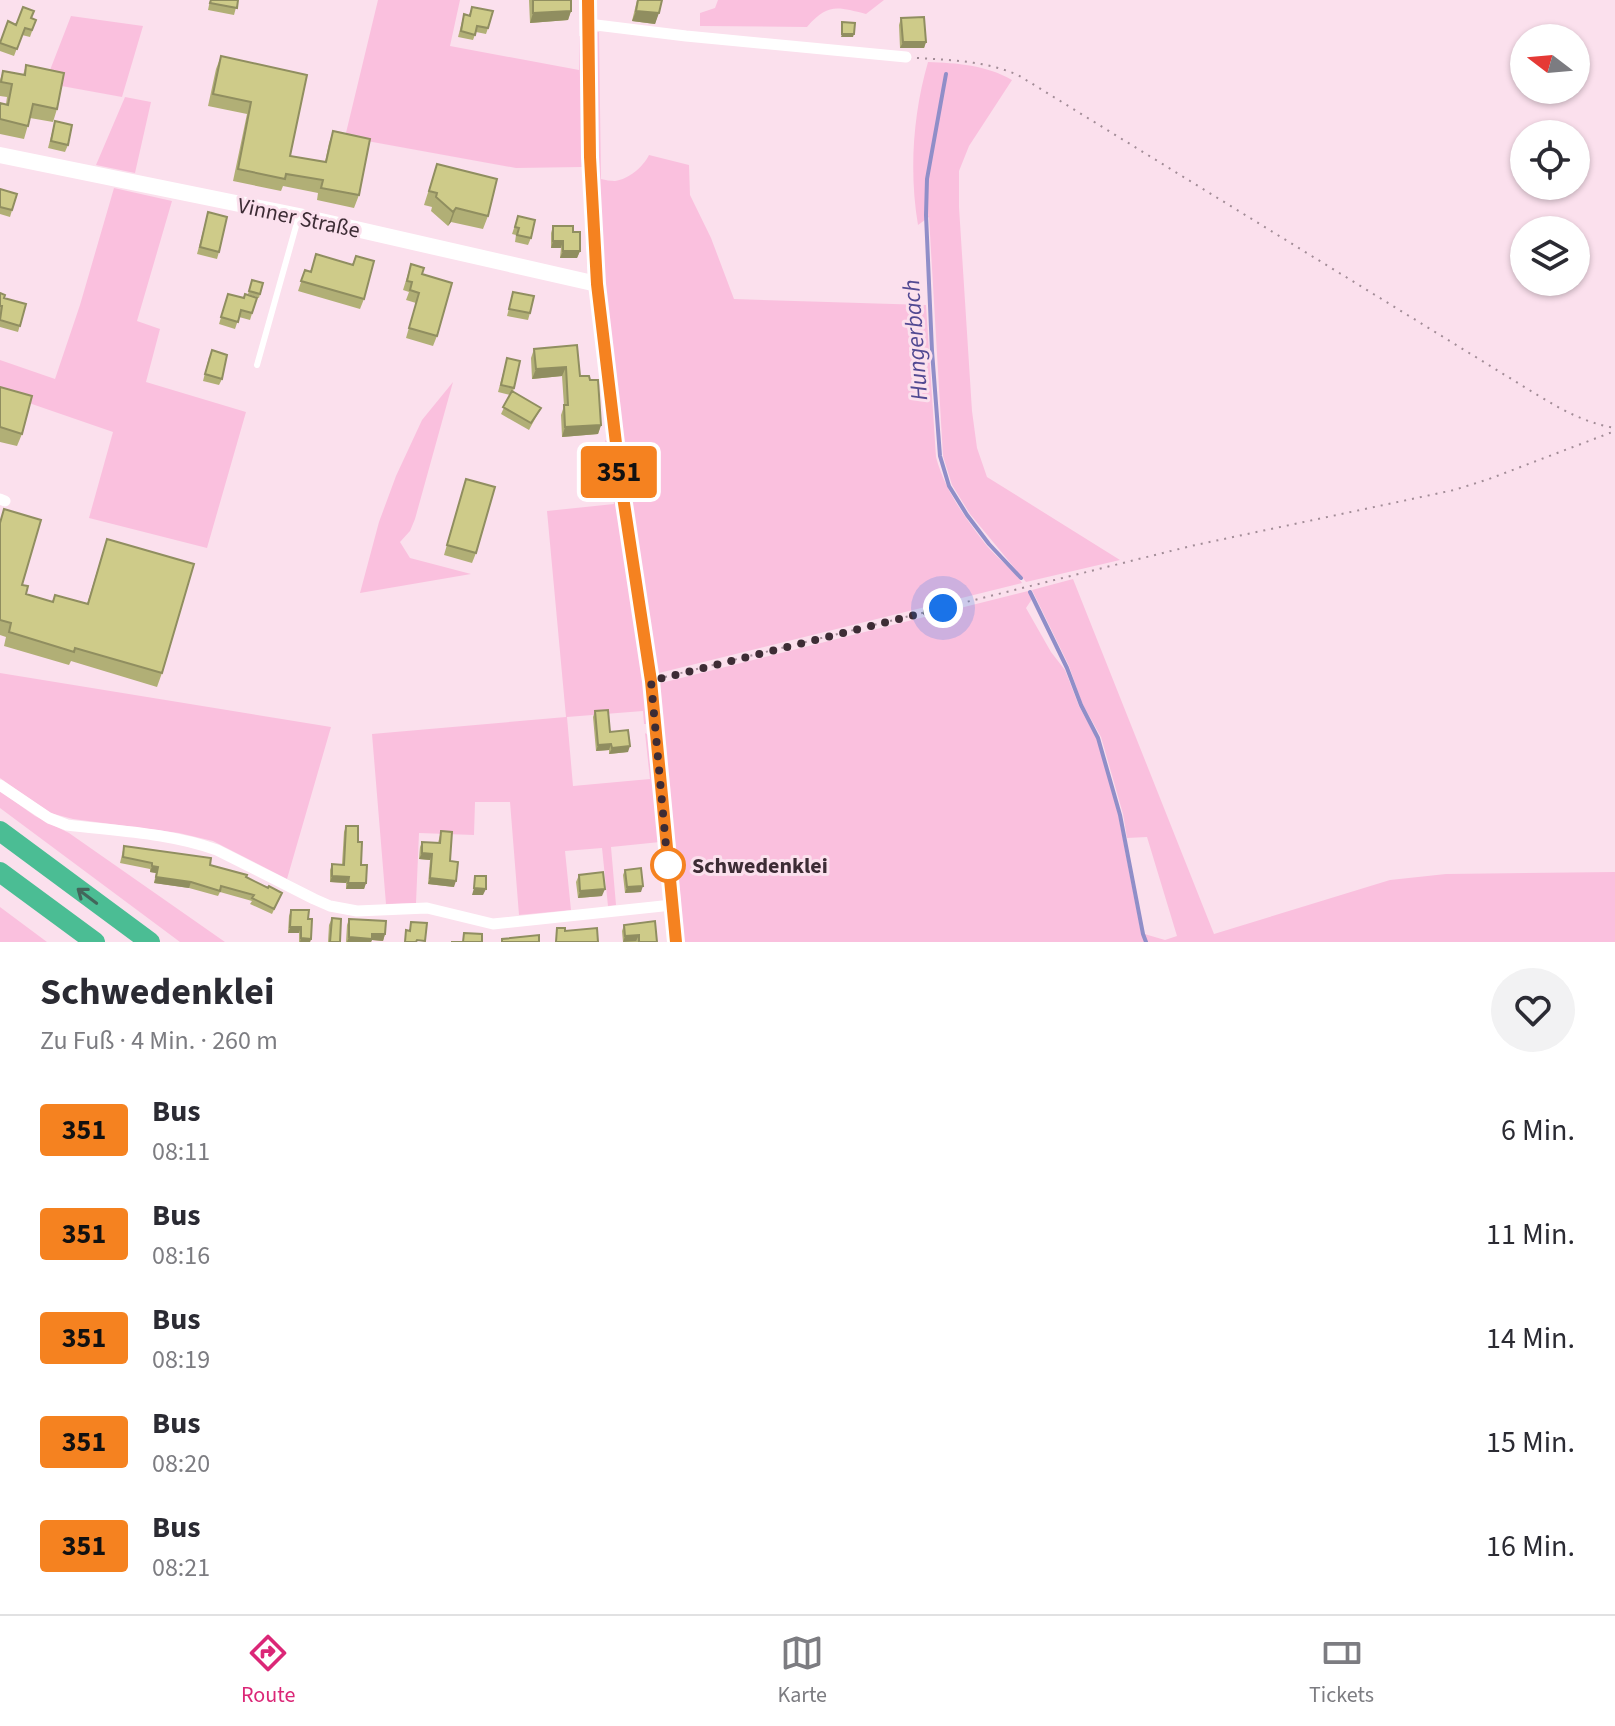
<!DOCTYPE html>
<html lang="de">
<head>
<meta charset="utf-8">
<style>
  body { margin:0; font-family:"Source Sans 3",sans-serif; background:#f2f2f3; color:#2b2b33; height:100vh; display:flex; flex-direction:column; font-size:30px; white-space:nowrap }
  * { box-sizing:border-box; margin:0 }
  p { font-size:26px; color:#7c7c81 }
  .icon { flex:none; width:44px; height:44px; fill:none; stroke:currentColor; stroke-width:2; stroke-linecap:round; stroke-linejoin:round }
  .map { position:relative; height:942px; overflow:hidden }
  .panel { display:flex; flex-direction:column; background:#fff; flex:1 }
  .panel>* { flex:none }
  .badge { padding:0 16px; border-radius:6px; font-size:28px; line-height:52px }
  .needle { width:52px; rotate:286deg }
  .tools { position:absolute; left:1510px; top:24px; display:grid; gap:16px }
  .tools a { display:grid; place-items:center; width:80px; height:80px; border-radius:50%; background:#fff; box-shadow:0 2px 6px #0004; font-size:40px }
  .you { position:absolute; width:40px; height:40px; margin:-20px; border:6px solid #fff; border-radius:50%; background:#1a73e8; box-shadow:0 0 0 12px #1a73e833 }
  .map>.badge { position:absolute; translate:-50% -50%; box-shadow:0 0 0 4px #fff }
  .round { display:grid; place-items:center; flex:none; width:84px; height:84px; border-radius:42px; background:#f2f2f3 }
  .headline { display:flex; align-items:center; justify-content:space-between; height:136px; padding:0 40px }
  h1 { font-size:38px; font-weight:700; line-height:60px }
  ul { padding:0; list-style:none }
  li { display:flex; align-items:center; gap:24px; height:104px; padding:0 40px }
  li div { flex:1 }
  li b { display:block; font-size:30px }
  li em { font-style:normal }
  li .badge { min-width:88px; font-weight:700; text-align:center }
  .menu { display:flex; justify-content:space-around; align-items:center; height:112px; border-top:2px solid #e1e1e2; background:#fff; font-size:22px; color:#7c7c81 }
  .menu a { display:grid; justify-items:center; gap:4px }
  .menu .selected { color:#db2777 }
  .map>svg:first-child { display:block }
  .green { fill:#fac0de }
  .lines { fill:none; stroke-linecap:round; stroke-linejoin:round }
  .stream { stroke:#908ec8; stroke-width:4 }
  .path { stroke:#a28c97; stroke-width:2; stroke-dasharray:2 6; stroke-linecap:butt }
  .lane { stroke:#fff; stroke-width:6 }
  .street { stroke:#fff; stroke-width:11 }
  .secondary { stroke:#fff; stroke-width:16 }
  .highway { stroke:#4bbd94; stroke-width:20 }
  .wall { fill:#b1af76 }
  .shaded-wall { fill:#908e60 }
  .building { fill:#cecb89; stroke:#908e60; stroke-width:2 }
  .oneway { stroke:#43665b }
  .line-casing { stroke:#fff; stroke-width:18 }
  .line { stroke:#f58220; stroke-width:12 }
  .walk { stroke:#3d2c35; stroke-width:8; stroke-dasharray:0 14.4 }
  .stop-dot { fill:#fff; stroke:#f58220; stroke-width:4 }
  .labels { text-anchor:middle; stroke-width:6; stroke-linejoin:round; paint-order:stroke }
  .street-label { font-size:22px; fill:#3d2c35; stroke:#fbe0ed }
  .stop-label { font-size:22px; font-weight:bold; fill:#3d2c35; stroke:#fbe0ed; text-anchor:start }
  .water-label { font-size:24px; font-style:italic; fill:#514992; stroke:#fbe0ed }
</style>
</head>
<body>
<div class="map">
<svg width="1615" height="942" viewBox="0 0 1615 942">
  <rect width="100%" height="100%" fill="#fbe0ed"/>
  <!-- green -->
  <path class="green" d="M 378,0 L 460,0 L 450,46 L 579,70 L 579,36 L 582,36 L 591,262 L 587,267 L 582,167 L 516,168 L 345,137 Z
    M 718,0 L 884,0 L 866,14 C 837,7 828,3 807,27 L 700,26 L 700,13 L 715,8 Z
    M 71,16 L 143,26 L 122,97 L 45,83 Z
    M 596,32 L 599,32 L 601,179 C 606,180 610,181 615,181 C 629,179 643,167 649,155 L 689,165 L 690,195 L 711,238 L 734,299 L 926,305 L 936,457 C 945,491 966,519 987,546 C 998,559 1013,569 1022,583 L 659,673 L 654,670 L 631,518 L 601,266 L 597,180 Z
    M 928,62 C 957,63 986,65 1012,80 L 969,146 L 959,171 L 959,207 L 972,411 L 977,448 L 987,477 L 1120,560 L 1026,582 L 970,514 L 952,485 L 943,456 L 929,217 L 918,225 C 909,172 913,114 928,62 Z
    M 125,97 L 151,102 L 135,173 L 96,165 Z
    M 114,188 L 172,201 L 137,321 L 160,329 L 146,382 L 246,412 L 207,548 L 89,518 L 113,432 L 0,393 L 0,360 L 55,379 L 80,305 Z
    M 453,382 L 415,519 L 410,531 L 400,542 L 410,558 L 471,574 L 360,593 L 379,522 L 396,476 L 422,420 Z
    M 605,440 L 610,443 L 636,613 L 648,724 L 644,724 L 643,711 L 567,717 L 573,786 L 650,779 L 645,733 L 651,737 L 660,842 L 611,847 L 616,905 L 608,906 L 602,848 L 565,851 L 571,910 L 519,915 L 510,802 L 475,802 L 474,835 L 419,833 L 416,903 L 386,904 L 372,734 L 566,717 L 547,511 L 614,504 Z
    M 1073,579 L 1214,934 L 1390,880 L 1446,874 L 1615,872 L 1615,942 L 682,942 L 678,905 L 681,904 L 675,841 L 671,840 L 659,685 L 661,683 L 1028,591 L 1032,599 L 1026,608 L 1051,652 L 1065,670 L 1079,706 L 1097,739 L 1118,814 L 1141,933 L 1165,940 L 1177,936 L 1147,837 L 1127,838 L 1123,814 L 1101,737 L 1082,703 L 1069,666 L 1032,590 Z
    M 0,673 L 331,727 L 287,879 L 213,841 L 179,833 L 73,819 L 50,813 L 0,778 Z
    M 0,791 L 35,816 L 69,833 L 225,942 L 180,942 L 0,808 Z
    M 0,907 L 47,942 L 0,942 Z"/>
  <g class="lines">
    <!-- stream -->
    <path class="stream" d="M 946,74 L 927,179 L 926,215 L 932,351 L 940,456 L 949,486 L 967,515 L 989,544 L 1021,578
      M 1030,592 L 1067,668 L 1081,705 L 1098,738 L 1120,815 L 1143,934 L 1146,942"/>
    <!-- path -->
    <path class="path" d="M 917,58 C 952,60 985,61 1018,75 L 1539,396 C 1564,411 1586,423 1615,428
      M 665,677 L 1191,546 L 1454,490 L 1489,479 L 1615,431"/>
    <!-- lane -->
    <path class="lane" d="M 257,365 L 298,219"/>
    <!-- street -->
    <path class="street" d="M 588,24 L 686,36 L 906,57
      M 0,499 L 5,501
      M 0,785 L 49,818 L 67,825 C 117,831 170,833 217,850 L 314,899 L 330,906 L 357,911 L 427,908 L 493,924 L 672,905"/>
    <!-- secondary -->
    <path class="secondary" d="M 588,0 L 590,157 L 597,284 L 620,477 L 651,681 L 676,942
      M 0,155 L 299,216 L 597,284"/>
    <!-- highway -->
    <path class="highway" d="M 0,831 L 150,942
      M 0,872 L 95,942"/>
  </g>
  <!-- wall -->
  <path class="wall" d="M 210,0 L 238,0 L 234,15 L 208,10 Z
    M 529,0 L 571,0 L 571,11 L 568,20 L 530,23 Z
    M 637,0 L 662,0 L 655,24 L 632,21 Z
    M 472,7 L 488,28 L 486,34 L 476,32 L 473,40 L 458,37 L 464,14 L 469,15 Z
    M 31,18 L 36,20 L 30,37 L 22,35 L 14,56 L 0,51 L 0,44 L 8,21 L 16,25 Z
    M 901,18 L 926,42 L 924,48 L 900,48 L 899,25 Z
    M 221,56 L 290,156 L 325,162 L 329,143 L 333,131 L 359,195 L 354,208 L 317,200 L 318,193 L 283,186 L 281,191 L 233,181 L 247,114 L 208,106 L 216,69 Z
    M 26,65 L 57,109 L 53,122 L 30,118 L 24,139 L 0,134 L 0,103 L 6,104 L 7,97 L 0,96 L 0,80 L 3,71 L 23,75 Z
    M 55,121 L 68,145 L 65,152 L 48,148 Z
    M 437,164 L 488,216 L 483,229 L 451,222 L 448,226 L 431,211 L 432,207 L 424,205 Z
    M 0,189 L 17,194 L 10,217 L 0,214 Z
    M 208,212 L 219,252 L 217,259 L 197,254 Z
    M 518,216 L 531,238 L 528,245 L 515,242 L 516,235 L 512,234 Z
    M 553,226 L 573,232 L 580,251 L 577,258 L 560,258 L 561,248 L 551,248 L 551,233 Z
    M 316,254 L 352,265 L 356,256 L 364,299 L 360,309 L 298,291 L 305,270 L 311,271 Z
    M 411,264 L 422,274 L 437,336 L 433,346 L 406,338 L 416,303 L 406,300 L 409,292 L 403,290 Z
    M 252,280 L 263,283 L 259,298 L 248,294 Z
    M 513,292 L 530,313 L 528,320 L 507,316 Z
    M 0,293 L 4,298 L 26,304 L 18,332 L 0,327 Z
    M 228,294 L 244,298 L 257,298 L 250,320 L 239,317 L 235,329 L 219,324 Z
    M 534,349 L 580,376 L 601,425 L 598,434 L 562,437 L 561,415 L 564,406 L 562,376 L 532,379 L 531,358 Z
    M 209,357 L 222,379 L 219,385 L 203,381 Z
    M 507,358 L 514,388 L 513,392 L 541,408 L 529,430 L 501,414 L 510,395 L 498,392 Z
    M 0,387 L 22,434 L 17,446 L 0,442 Z
    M 466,479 L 476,553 L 472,563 L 444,555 Z
    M 0,523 L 26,594 L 52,602 L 87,604 L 107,539 L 162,673 L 157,687 L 71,661 L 69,665 L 4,646 L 6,637 L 0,635 Z
    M 595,711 L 610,732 L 628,752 L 609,754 L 609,750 L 596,751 L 593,717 Z
    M 346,826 L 358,842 L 361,865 L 366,883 L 364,889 L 346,889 L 346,883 L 330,882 L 330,870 L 332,864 L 342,864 L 344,832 Z
    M 441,831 L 450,861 L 454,887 L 428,884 L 430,860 L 419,859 L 420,847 L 422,842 L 438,843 Z
    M 124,846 L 210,865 L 246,877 L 268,888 L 282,893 L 272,914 L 250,904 L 252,901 L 220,892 L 218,896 L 189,888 L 154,883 L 156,873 L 150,872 L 150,869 L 120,863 Z
    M 625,870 L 641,892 L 625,893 L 623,875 Z
    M 579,875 L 602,896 L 578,898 L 576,882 Z
    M 291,910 L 308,919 L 311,939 L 310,942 L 299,942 L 299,933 L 288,933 L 289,916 Z
    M 332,918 L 340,942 L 328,942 L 329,925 Z
    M 349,919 L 385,934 L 383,941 L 372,940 L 371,942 L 346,942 L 347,925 Z
    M 624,925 L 657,942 L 623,942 L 622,931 Z"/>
  <!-- shaded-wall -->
  <path class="shaded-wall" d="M 571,11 L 568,20 L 530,23 L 533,13 Z
    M 636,11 L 659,13 L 655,24 L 632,21 Z
    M 842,34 L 854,34 L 853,37 L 841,37 Z
    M 903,42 L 926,42 L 924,48 L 900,48 Z
    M 456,208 L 451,222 L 448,226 L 453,212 Z
    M 553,241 L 563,241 L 561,248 L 551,248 Z
    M 563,251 L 580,251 L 577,258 L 560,258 Z
    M 566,367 L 562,376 L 532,379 L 536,369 Z
    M 601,425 L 598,434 L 562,437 L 565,427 Z
    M 611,744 L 609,750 L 596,751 L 598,745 Z
    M 630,746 L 628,752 L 609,754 L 612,748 Z
    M 422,853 L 432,854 L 430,860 L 419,859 Z
    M 152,866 L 158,867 L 156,873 L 150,872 Z
    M 332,876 L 349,877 L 346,883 L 330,882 Z
    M 156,877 L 191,882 L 189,888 L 154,883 Z
    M 430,878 L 456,881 L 454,887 L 428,884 Z
    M 348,883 L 366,883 L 364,889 L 346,889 Z
    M 643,886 L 641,892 L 625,893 L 627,887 Z
    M 474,888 L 486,889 L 483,895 L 472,895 Z
    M 605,889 L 602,896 L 578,898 L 580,891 Z
    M 290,927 L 301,927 L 299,933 L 288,933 Z
    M 372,934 L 385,934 L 383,941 L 372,940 L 371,942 L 347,942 L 349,937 Z
    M 639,935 L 636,941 L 623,942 L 625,936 Z
    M 301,938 L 311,939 L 310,942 L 300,942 Z"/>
  <!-- building -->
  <path class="building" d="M 211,0 L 238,0 L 237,8 L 210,3 Z
    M 533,0 L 571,0 L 571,11 L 533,13 Z
    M 638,0 L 662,0 L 659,13 L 636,11 Z
    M 23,7 L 34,11 L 31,18 L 36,20 L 32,30 L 25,28 L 17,49 L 0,43 L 8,21 L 16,25 Z
    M 472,7 L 493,11 L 488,28 L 477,26 L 475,35 L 461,31 L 464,14 L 470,16 Z
    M 924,17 L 926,42 L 903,42 L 901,18 Z
    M 842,22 L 855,23 L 854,34 L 842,34 Z
    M 221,56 L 307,75 L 290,156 L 326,162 L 333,131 L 370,139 L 359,195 L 321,188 L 323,180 L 286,174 L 285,179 L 238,169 L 251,102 L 213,94 Z
    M 26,65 L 64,73 L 57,109 L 33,104 L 28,126 L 0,119 L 0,103 L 8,105 L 12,84 L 1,82 L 3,71 L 25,75 Z
    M 55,121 L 72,125 L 68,145 L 51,141 Z
    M 437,164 L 497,179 L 488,216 L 456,208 L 453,212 L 436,197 L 437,193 L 429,191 Z
    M 0,189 L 17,194 L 12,210 L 0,207 Z
    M 208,212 L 227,217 L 219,252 L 200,247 Z
    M 518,216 L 535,220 L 531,238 L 517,235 L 519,228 L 515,227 Z
    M 553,226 L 573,226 L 573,232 L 580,232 L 580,251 L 563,251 L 563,241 L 553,241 Z
    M 316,254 L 353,265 L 356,256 L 374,261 L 364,299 L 301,281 L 305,270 L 311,272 Z
    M 411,264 L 424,268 L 422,274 L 452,283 L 437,336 L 409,328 L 419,293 L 410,290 L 412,282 L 407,281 Z
    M 252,280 L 263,283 L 260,294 L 249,291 Z
    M 513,292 L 534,296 L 530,313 L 509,309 Z
    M 0,293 L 5,295 L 4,298 L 26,304 L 20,326 L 0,320 L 2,306 L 0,306 Z
    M 228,294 L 244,298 L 245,294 L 257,298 L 252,313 L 241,310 L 238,322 L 221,317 Z
    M 577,345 L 580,376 L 589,376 L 590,380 L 598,380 L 601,425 L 565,427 L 564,405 L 568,405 L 566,367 L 536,369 L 534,349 Z
    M 212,350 L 227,355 L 222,379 L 205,374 Z
    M 507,358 L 520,361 L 514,388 L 501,385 Z
    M 0,387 L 32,396 L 22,434 L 0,427 Z
    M 512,391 L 541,408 L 531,423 L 503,407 Z
    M 466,479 L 495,487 L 476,553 L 447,545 Z
    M 4,509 L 41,520 L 22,585 L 28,586 L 26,594 L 53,602 L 55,595 L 88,604 L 107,539 L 194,564 L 162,673 L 75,648 L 74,652 L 9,632 L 11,623 L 0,620 L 0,523 Z
    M 608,710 L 610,732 L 628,730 L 630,746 L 612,748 L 611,744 L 598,745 L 595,711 Z
    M 346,826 L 358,826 L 358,842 L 362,842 L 361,865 L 367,865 L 366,883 L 348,883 L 349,877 L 332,876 L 332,864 L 344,865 Z
    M 441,831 L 452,832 L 450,861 L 458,862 L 456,881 L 430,878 L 432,854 L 422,853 L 422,842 L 440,843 Z
    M 124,846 L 211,858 L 210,865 L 247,875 L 246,877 L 268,888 L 269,886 L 282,893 L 274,909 L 252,898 L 254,895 L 221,886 L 220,891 L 191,882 L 156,877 L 158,867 L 152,866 L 152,863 L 123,857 Z
    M 641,868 L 643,886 L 627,887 L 625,870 Z
    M 603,872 L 605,889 L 580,891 L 579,875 Z
    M 475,876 L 486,876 L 486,889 L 474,888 Z
    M 291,910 L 309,910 L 308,919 L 312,919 L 311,939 L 301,938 L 301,927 L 290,927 Z
    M 332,918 L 341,919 L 340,942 L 330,942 Z
    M 349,919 L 386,921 L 385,934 L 372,934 L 372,939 L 349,937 Z
    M 655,921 L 657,942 L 639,942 L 639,935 L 625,936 L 624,925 Z
    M 411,922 L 427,923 L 425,941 L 417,940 L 416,942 L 405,942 L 406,930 L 410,931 Z
    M 557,928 L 565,928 L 565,931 L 597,928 L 598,942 L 556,942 Z
    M 464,933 L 482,934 L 482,942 L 451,942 L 463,942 Z
    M 539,935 L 539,942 L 502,942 L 502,939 Z"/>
  <!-- one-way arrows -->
  <defs><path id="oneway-shaft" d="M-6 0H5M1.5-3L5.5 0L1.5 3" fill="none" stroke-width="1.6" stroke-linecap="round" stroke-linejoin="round" transform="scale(2)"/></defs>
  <use class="oneway" href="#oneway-shaft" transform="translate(87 896) rotate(-143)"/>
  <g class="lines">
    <!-- line casing -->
    <g class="line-casing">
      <path id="line" d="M 588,0 L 590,157 L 597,284 L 620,477 L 651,681 L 676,942"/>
    </g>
    <!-- line -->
    <use href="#line" class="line"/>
    <!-- walk -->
    <path class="walk" d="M 668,865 L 668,868 L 651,681 L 943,608"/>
  </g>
  <!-- markers -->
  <circle class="stop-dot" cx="668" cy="865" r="16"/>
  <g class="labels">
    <!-- street labels -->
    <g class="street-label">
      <text transform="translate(299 217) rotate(12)" y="8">Vinner Straße</text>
    </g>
    <!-- stop labels -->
    <g class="stop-label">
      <text x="692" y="873">Schwedenklei</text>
    </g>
    <!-- water labels -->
    <g class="water-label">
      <text transform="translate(915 340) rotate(-94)" y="8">Hungerbach</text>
    </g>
  </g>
</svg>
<div class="tools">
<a><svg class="needle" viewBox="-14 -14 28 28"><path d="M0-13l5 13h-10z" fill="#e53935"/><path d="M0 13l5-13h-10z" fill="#7c7c81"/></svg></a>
<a><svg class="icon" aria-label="locate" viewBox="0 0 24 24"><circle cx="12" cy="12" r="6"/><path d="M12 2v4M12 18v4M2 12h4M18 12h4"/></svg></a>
<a><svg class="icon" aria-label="layers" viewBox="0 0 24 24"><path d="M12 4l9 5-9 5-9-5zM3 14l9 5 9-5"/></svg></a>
</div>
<div class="you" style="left:943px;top:608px"></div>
<b class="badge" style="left:619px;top:472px;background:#f58220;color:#111">351</b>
</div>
<section class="panel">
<div class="headline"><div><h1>Schwedenklei</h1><p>Zu Fuß · 4 Min. · 260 m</p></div><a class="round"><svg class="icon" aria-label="heart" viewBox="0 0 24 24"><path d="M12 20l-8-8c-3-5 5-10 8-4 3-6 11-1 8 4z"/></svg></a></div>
<ul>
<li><span class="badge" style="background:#f58220;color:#111">351</span><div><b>Bus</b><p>08:11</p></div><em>6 Min.</em></li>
<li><span class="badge" style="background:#f58220;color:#111">351</span><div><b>Bus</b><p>08:16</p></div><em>11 Min.</em></li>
<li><span class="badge" style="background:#f58220;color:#111">351</span><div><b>Bus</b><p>08:19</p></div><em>14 Min.</em></li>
<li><span class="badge" style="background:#f58220;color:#111">351</span><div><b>Bus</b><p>08:20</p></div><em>15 Min.</em></li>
<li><span class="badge" style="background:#f58220;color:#111">351</span><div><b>Bus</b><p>08:21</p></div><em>16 Min.</em></li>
</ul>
</section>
<nav class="menu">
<a class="selected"><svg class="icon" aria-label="directions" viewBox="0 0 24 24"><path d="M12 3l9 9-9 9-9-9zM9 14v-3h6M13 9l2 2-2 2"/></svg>Route</a>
<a><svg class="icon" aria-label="map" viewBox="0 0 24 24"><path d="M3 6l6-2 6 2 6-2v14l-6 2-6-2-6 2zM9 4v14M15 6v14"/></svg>Karte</a>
<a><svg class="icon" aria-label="tickets" viewBox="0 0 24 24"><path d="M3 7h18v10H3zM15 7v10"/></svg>Tickets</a>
</nav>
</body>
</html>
